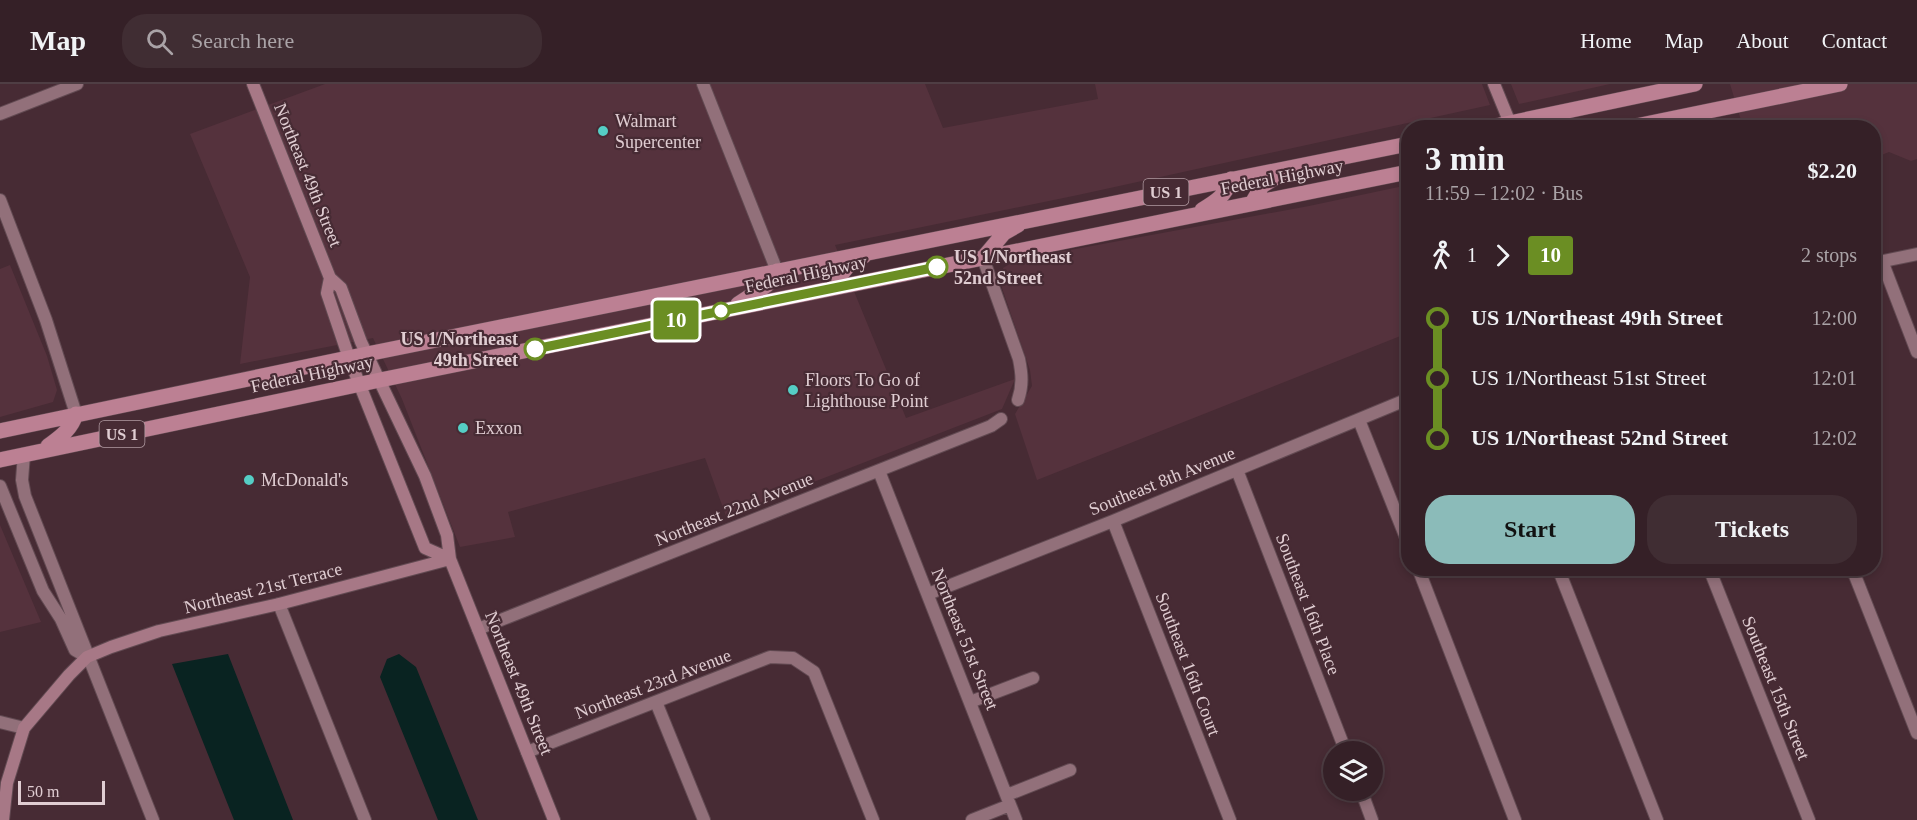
<!DOCTYPE html>
<html lang="en">
<head>
<meta charset="utf-8">
<style>
  body { margin:0; font-family:"Times New Roman",serif; background:#402d33; color:#f1f3f6; height:100vh; display:flex; flex-direction:column; font-size:22px; white-space:nowrap }
  * { box-sizing:border-box; margin:0 }
  p { font-size:20px; color:#aaa3a7 }
  .icon { flex:none; width:33px; height:33px; fill:none; stroke:currentColor; stroke-width:2; stroke-linecap:round; stroke-linejoin:round }
  .map { position:relative; flex:1; overflow:hidden }
  .drawer { position:absolute; left:1401px; top:36px; width:480px; height:456px; display:flex; flex-direction:column; background:#352027; border-radius:24px; box-shadow:0 3px 9px #0003,0 0 0 2px #4f3e44 }
  .drawer>* { flex:none }
  .badge { padding:0 12px; border-radius:4px; font-size:21px; line-height:39px }
  .controls { position:absolute; left:1323px; top:657px; display:grid; gap:12px }
  .controls a { display:grid; place-items:center; width:60px; height:60px; border-radius:50%; background:#352027; box-shadow:0 3px 9px #0003,0 0 0 2px #4f3e44; font-size:30px }
  .scale { position:absolute; left:18px; bottom:15px; width:87px; box-sizing:border-box; padding-left:6px; border:3px solid #e0cdd2; border-top:0; font-size:16px; line-height:21px; white-space:nowrap; color:#e0cdd2; -webkit-text-stroke:4px #472b34; paint-order:stroke }
  .map>.badge { position:absolute; translate:-50% -50%; box-shadow:0 0 0 3px #fff }
  .legs { display:flex; align-items:center; gap:9px; height:66px; padding:0 24px; font-size:20px }
  .legs p { margin-inline-start:auto }
  .overview { display:flex; align-items:center; justify-content:space-between; height:102px; padding:0 24px }
  h1 { font-size:33px; font-weight:600; line-height:45px }
  .button { display:flex; gap:12px; margin-top:auto; padding:12px 24px }
  .button a { flex:1; height:69px; border-radius:24px; background:#8bbbb9; color:#111; font-size:24px; font-weight:600; line-height:69px; text-align:center }
  .button a+a { background:#402d33; color:#f1f3f6 }
  ul { padding:0 24px; list-style:none }
  li { display:flex; align-items:center; gap:21px; height:60px; font-size:22px }
  li i { display:grid; place-items:center; width:9px; height:100%; margin:0 8px; background:currentColor }
  li i::after { content:''; width:15px; height:15px; margin:-8px; border:4px solid; border-radius:50%; background:#352027 }
  li p { margin-inline-start:auto }
  li:first-child i { background:linear-gradient(#0000 50%,currentColor 0) }
  li:last-child i { background:linear-gradient(currentColor 50%,#0000 0) }
  header { display:flex; align-items:center; gap:36px; box-sizing:border-box; height:84px; padding:0 30px; background:#352027; border-bottom:2px solid #4f3e44 }
  header strong { font-size:28px }
  nav { display:flex; gap:33px; margin-inline-start:auto; font-size:21px }
  .search { width:420px; height:54px; background:#402d33; display:flex; align-items:center; gap:15px; box-sizing:border-box; padding:0 21px; border-radius:24px; color:#aaa3a7; font-size:22px }
  .map>svg:first-child { display:block }
  .built { fill:#55323d }
  .water { fill:#092321 }
  .lines { fill:none; stroke-linecap:round; stroke-linejoin:round }
  .street-casing { stroke:#624a52; stroke-width:14 }
  .secondary-casing { stroke:#624a52; stroke-width:14 }
  .primary-casing { stroke:#624a52; stroke-width:16 }
  .street { stroke:#92707a; stroke-width:12 }
  .secondary { stroke:#a77886; stroke-width:12 }
  .primary { stroke:#bc8093; stroke-width:15 }
  .line-1-casing { stroke:#fff; stroke-width:14 }
  .line-1 { stroke:#6b8e23; stroke-width:9 }
  .poi-dot { fill:#55cec5; stroke:#472b34; stroke-width:2 }
  .stop-1-dot { fill:#fff; stroke:#6b8e23; stroke-width:3 }
  .labels { text-anchor:middle; stroke-width:4.5; stroke-linejoin:round; paint-order:stroke }
  .shield { fill:#472b34; stroke:#b29ca3; stroke-width:1.5 }
  .shield-label { font-size:16px; font-weight:bold; fill:#e0cdd2 }
  .poi-label { font-size:18px; fill:#e0cdd2; stroke:#472b34; text-anchor:start }
  .street-label { font-size:18px; fill:#e0cdd2; stroke:#472b34 }
  .stop-label { font-size:18px; font-weight:bold; fill:#e0cdd2; stroke:#472b34; text-anchor:start }
</style>
</head>
<body>
<header>
<strong>Map</strong>
<div class="search"><svg class="icon" aria-label="search" viewBox="0 0 24 24"><circle cx="10" cy="10" r="6"/><path d="M15 15l6 6"/></svg>Search here</div>
<nav><a>Home</a><a>Map</a><a>About</a><a>Contact</a></nav>
</header>
<div class="map">
<svg width="1917" height="736" viewBox="0 0 1917 736">
  <rect width="100%" height="100%" fill="#472b34"/>
  <!-- built -->
  <path class="built" d="M 325,0 L 925,0 L 943,44 L 1098,15 L 1095,0 L 1482,0 L 1490,21 L 1078,111 L 835,161 L 906,334 L 1015,295 L 1002,325 L 726,432 L 705,374 L 508,428 L 515,453 L 460,463 L 402,315 L 373,254 L 240,280 L 250,193 L 190,50 Z
    M 1511,0 L 1610,0 L 1519,20 Z
    M 1730,0 L 1917,0 L 1917,75 L 1911,77 L 1889,68 L 1874,74 L 1874,44 L 1743,43 Z
    M 1408,101 L 1408,249 L 1037,396 L 1015,330 L 1032,302 L 1030,286 L 1001,201 L 1003,184 L 1016,176 L 1309,122 Z
    M 10,181 L 47,272 L 57,306 L 53,318 L 0,333 L 0,185 Z
    M 0,441 L 41,538 L 0,548 Z"/>
  <!-- water -->
  <path class="water" d="M 228,570 L 293,736 L 234,736 L 172,580 Z
    M 399,570 L 416,583 L 478,736 L 438,736 L 380,593 L 387,575 Z"/>
  <g class="lines">
    <!-- street casing -->
    <g class="street-casing">
      <path id="street" d="M 703,0 L 777,187
        M 0,30 L 77,0
        M 0,116 L 46,236 L 76,330
        M 983,174 L 1019,275 C 1022,290 1023,301 1018,316
        M 1882,177 L 1917,268
        M 1874,179 L 1917,170
        M 1359,336 L 1408,459
        M 24,370 L 22,396 L 25,412 L 153,736
        M 1237,386 L 1346,668
        M 879,387 L 1016,736
        M 0,402 L 43,507 L 61,535 L 75,566 L 87,573
        M 1113,437 L 1230,736
        M 1418,484 L 1515,736
        M 1558,484 L 1657,736
        M 1709,484 L 1809,736
        M 1852,484 L 1917,649
        M 928,510 L 1113,437 L 1408,315
        M 279,520 L 365,736
        M 478,545 L 991,342 L 1001,335
        M 656,618 L 704,736
        M 970,618 L 1033,594
        M 0,638 L 24,644
        M 527,668 L 770,573 L 793,574 L 814,588 L 873,736
        M 1361,706 L 1372,736
        M 1007,711 L 1070,686
        M 972,736 L 1010,721"/>
    </g>
    <!-- secondary casing -->
    <g class="secondary-casing">
      <path id="secondary" d="M 253,0 L 330,194 L 341,204 L 361,258 L 425,392 L 447,451 L 450,475 L 554,736
        M 1494,0 L 1512,44
        M 330,194 L 327,209 L 349,274 L 425,464 L 450,475
        M 3,736 L 7,699 L 24,644 L 69,591 L 87,573 L 111,563 L 159,547 L 279,520 L 450,475"/>
    </g>
    <!-- primary casing -->
    <g class="primary-casing">
      <path id="primary" d="M 1486,44 L 1695,0
        M 1626,44 L 1840,0
        M 1252,119 L 1262,102 L 1284,88
        M 1202,126 C 1217,117 1225,112 1231,95
        M 983,174 L 1004,149 L 1018,141
        M 839,203 L 839,193 L 849,181 L 864,172
        M 738,220 L 767,201 L 777,187
        M 0,347 L 367,270 L 1408,60
        M 48,362 C 60,353 71,346 76,330
        M 0,376 L 380,296 L 1408,88"/>
    </g>
    <!-- street -->
    <use href="#street" class="street"/>
    <!-- secondary -->
    <use href="#secondary" class="secondary"/>
    <!-- primary -->
    <use href="#primary" class="primary"/>
  </g>
  <g class="lines">
    <!-- line-1 casing -->
    <g class="line-1-casing">
      <path id="line-1" d="M 535,265 L 937,183"/>
    </g>
    <!-- line-1 -->
    <use href="#line-1" class="line-1"/>
  </g>
  <!-- markers -->
  <g class="poi-dot">
    <circle cx="603" cy="47" r="6"/>
    <circle cx="793" cy="306" r="6"/>
    <circle cx="463" cy="344" r="6"/>
    <circle cx="249" cy="396" r="6"/>
  </g>
  <g class="stop-1-dot">
    <circle cx="937" cy="183" r="10"/>
    <circle cx="721" cy="227" r="8"/>
    <circle cx="535" cy="265" r="10"/>
  </g>
  <g class="labels">
    <!-- shield labels -->
    <g class="shield">
      <rect x="1143.5" y="95" width="45" height="26" rx="4.5"/>
      <rect x="99.5" y="337" width="45" height="26" rx="4.5"/>
    </g>
    <g class="shield-label">
      <text x="1166" y="114">US 1</text>
      <text x="122" y="356">US 1</text>
    </g>
    <!-- poi labels -->
    <g class="poi-label">
      <text x="615" y="43">Walmart<tspan x="615" dy="21">Supercenter</tspan></text>
      <text x="805" y="302">Floors To Go of<tspan x="805" dy="21">Lighthouse Point</tspan></text>
      <text x="475" y="350">Exxon</text>
      <text x="261" y="402">McDonald's</text>
    </g>
    <!-- street labels -->
    <g class="street-label">
      <text transform="translate(308 91) rotate(68)" y="6">Northeast 49th Street</text>
      <text transform="translate(1282 93) rotate(-11)" y="6">Federal Highway</text>
      <text transform="translate(806 190) rotate(-12)" y="6">Federal Highway</text>
      <text transform="translate(312 290) rotate(-12)" y="6">Federal Highway</text>
      <text transform="translate(1162 397) rotate(-22)" y="6">Southeast 8th Avenue</text>
      <text transform="translate(734 425) rotate(-22)" y="6">Northeast 22nd Avenue</text>
      <text transform="translate(263 504) rotate(-14)" y="6">Northeast 21st Terrace</text>
      <text transform="translate(1308 520) rotate(69)" y="6">Southeast 16th Place</text>
      <text transform="translate(965 555) rotate(68)" y="6">Northeast 51st Street</text>
      <text transform="translate(1188 580) rotate(69)" y="6">Southeast 16th Court</text>
      <text transform="translate(519 599) rotate(68)" y="6">Northeast 49th Street</text>
      <text transform="translate(653 600) rotate(-21)" y="6">Northeast 23rd Avenue</text>
      <text transform="translate(1776 604) rotate(68)" y="6">Southeast 15th Street</text>
    </g>
    <!-- stop labels -->
    <g class="stop-label">
      <text x="954" y="179">US 1/Northeast<tspan x="954" dy="21">52nd Street</tspan></text>
      <text x="518" y="261" text-anchor="end">US 1/Northeast<tspan x="518" dy="21">49th Street</tspan></text>
    </g>
  </g>
</svg>
<div class="controls">
<a><svg class="icon" aria-label="layers" viewBox="0 0 24 24"><path d="M12 4l9 5-9 5-9-5zM3 14l9 5 9-5"/></svg></a>
</div>
<div class="scale">50 m</div>
<b class="badge" style="left:676px;top:236px;background:#6b8e23;color:#fff">10</b>
<section class="drawer">
<div class="overview"><div><h1>3 min</h1><p>11:59 – 12:02 · Bus</p></div><b>$2.20</b></div>
<div class="legs"><svg class="icon" aria-label="walk" viewBox="0 0 24 24"><circle cx="13" cy="4" r="2"/><path d="M13 8l-2 6 4 7M11 14l-3 7M7 12l3-4h3l4 4"/></svg>1<svg class="icon" aria-label="forward" viewBox="0 0 24 24"><path d="M9 5l7 7-7 7"/></svg><b class="badge" style="background:#6b8e23;color:#fff">10</b><p>2 stops</p></div>
<ul>
<li><i style="color:#6b8e23"></i><b>US 1/Northeast 49th Street</b><p>12:00</p></li>
<li><i style="color:#6b8e23"></i><span>US 1/Northeast 51st Street</span><p>12:01</p></li>
<li><i style="color:#6b8e23"></i><b>US 1/Northeast 52nd Street</b><p>12:02</p></li>
</ul>
<div class="button"><a>Start</a><a>Tickets</a></div>
</section>
</div>
</body>
</html>
